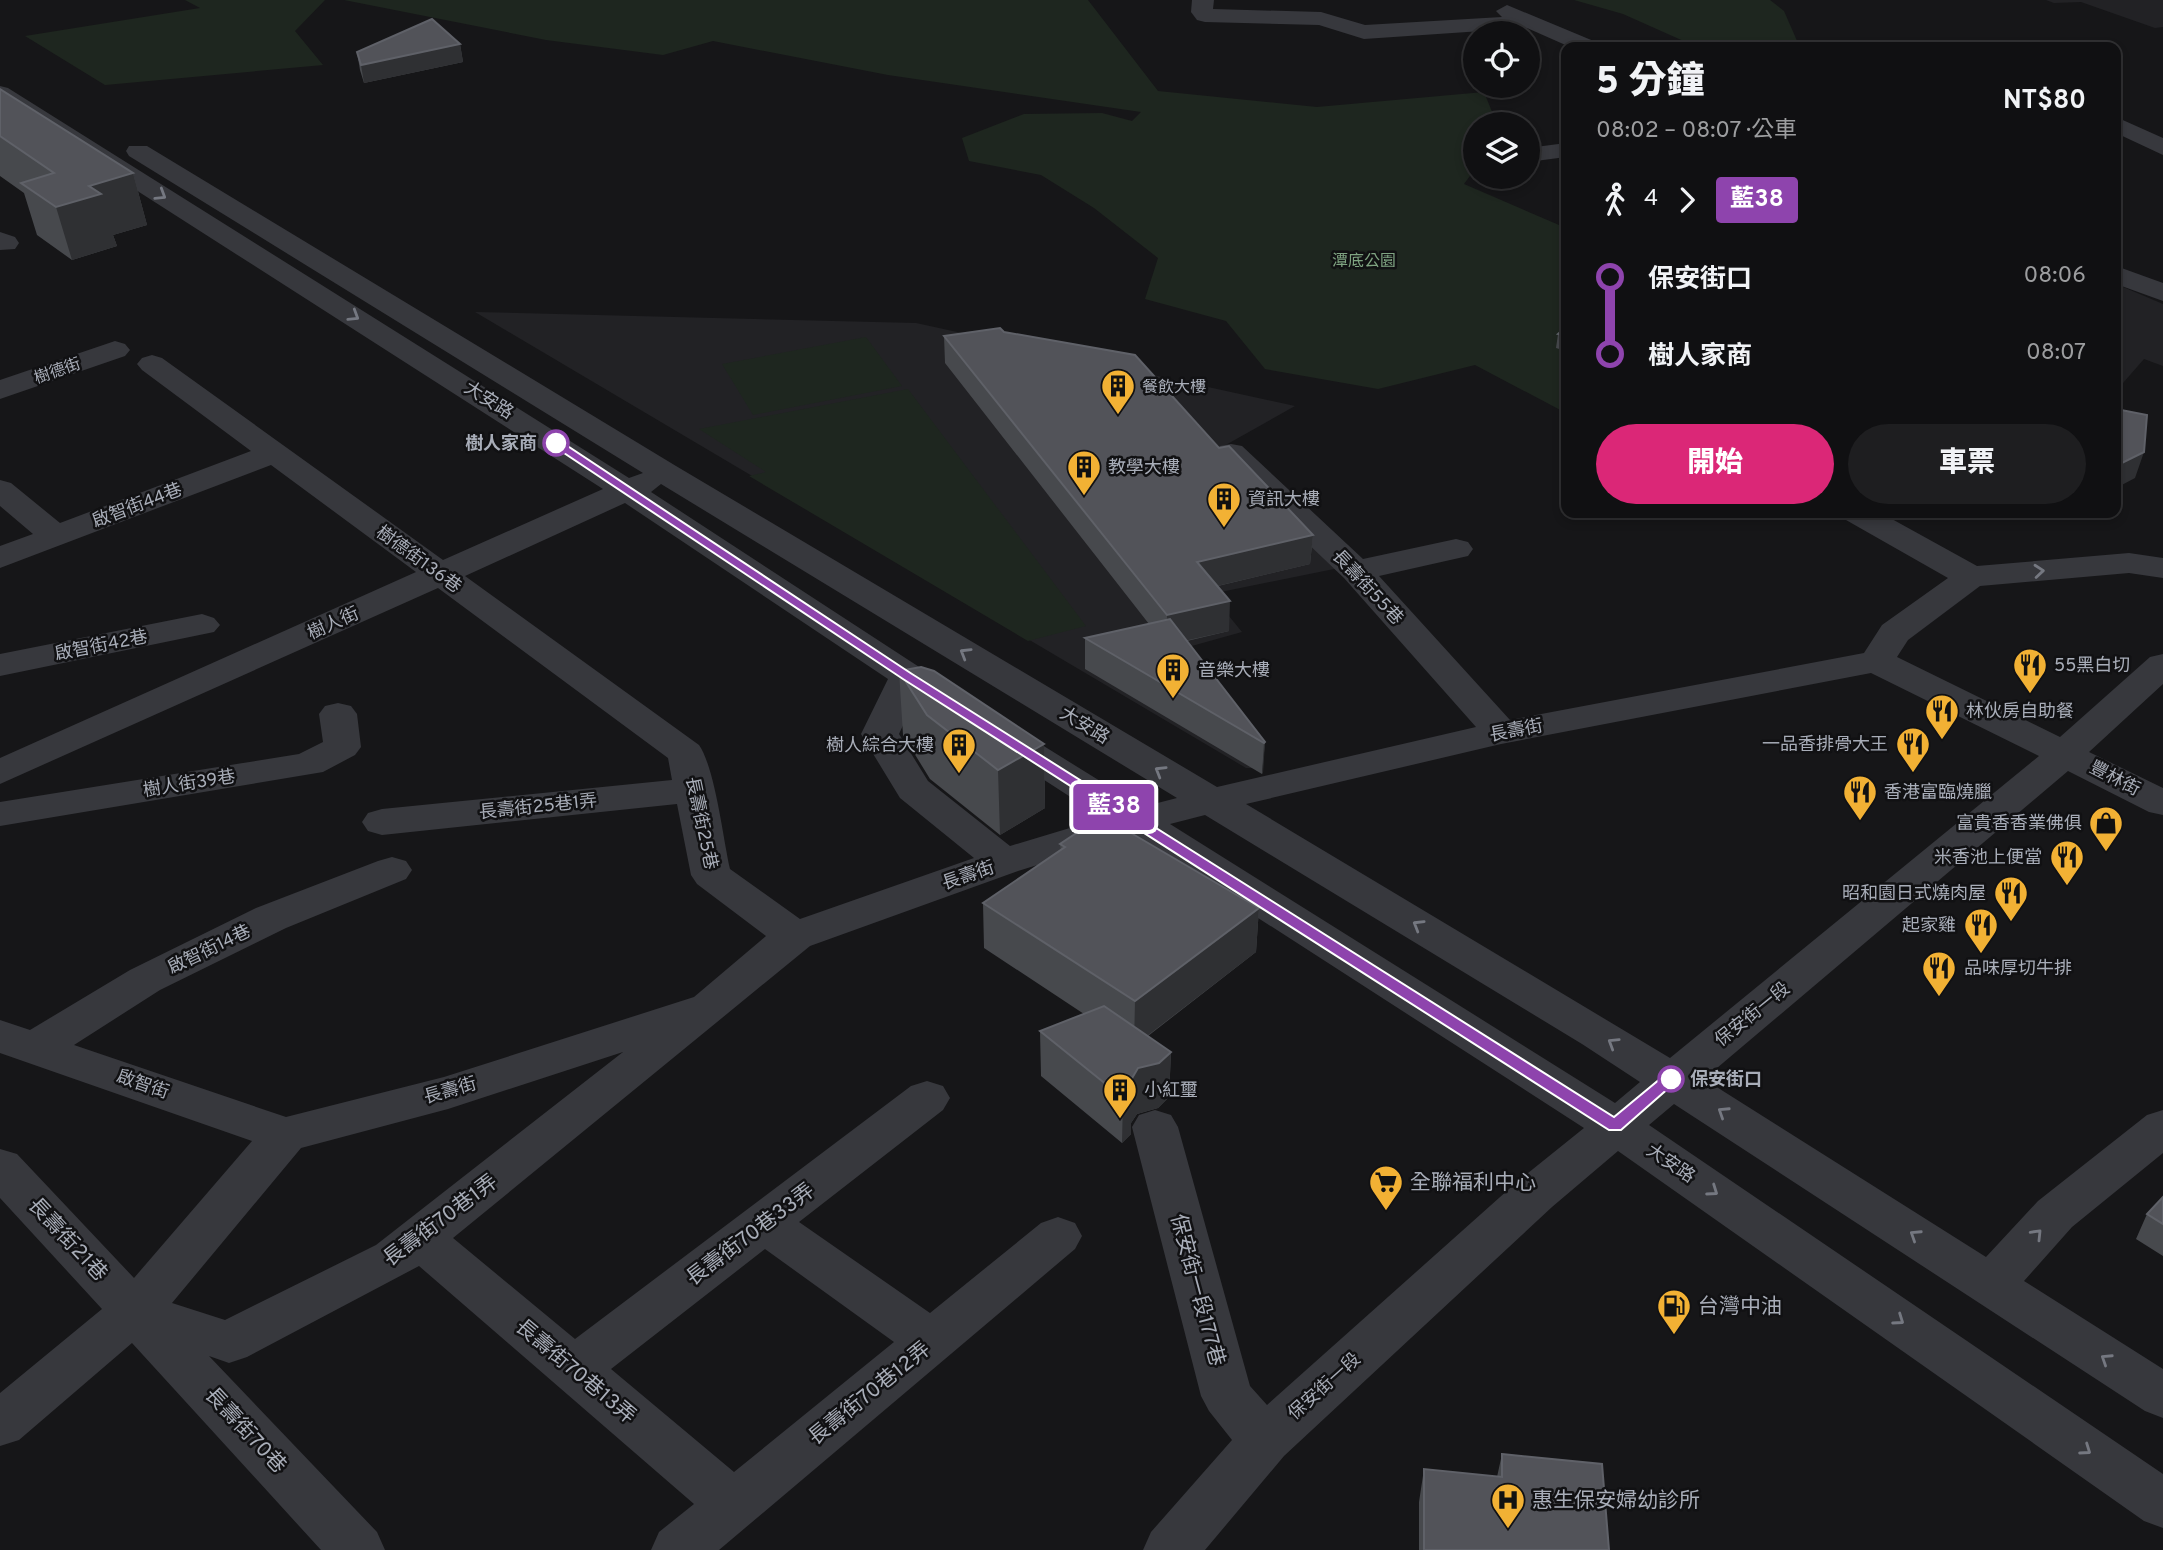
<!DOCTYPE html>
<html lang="zh-TW">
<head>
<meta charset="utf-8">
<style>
  body { margin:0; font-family:Overpass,"Noto Sans TC",sans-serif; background:#1e1e20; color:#f1f3f6; height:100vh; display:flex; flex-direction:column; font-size:26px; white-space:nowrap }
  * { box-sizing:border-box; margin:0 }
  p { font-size:23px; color:#9c9d9f }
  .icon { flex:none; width:38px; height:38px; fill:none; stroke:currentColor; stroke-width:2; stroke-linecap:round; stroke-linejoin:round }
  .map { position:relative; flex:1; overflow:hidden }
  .drawer { position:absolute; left:1561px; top:42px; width:560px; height:476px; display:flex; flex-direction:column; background:#101012; border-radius:14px; box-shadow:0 4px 10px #0003,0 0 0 2px #303032 }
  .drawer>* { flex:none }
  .badge { padding:0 14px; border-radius:5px; font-size:24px; line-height:46px }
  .tools { position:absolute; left:1463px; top:21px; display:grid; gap:14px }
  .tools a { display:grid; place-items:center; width:77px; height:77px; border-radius:50%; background:#101012; box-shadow:0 4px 10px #0003,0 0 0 2px #303032; font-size:35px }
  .map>.badge { position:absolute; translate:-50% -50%; box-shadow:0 0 0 4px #fff }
  .legs { display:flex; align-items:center; gap:10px; height:77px; padding:0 35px; font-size:23px }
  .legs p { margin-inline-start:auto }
  .head { display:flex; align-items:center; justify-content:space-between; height:119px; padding:0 35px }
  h1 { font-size:38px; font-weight:800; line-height:52px }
  .cta { display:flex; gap:14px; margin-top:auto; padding:14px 35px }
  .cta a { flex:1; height:80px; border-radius:42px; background:#db2777; color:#fff; font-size:28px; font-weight:800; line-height:80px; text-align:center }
  .cta a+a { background:#1e1e20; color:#f1f3f6 }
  ul { padding:0 35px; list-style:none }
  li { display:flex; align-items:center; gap:24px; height:77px; font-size:26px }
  li i { display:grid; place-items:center; width:10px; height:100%; margin:0 9px; background:currentColor }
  li i::after { content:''; width:18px; height:18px; margin:-9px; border:5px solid; border-radius:50%; background:#101012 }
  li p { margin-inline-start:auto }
  li:first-child i { background:linear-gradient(#0000 50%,currentColor 0) }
  li:last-child i { background:linear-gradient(currentColor 50%,#0000 0) }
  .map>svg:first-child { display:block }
  .built { fill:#222225 }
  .green { fill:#1e261f }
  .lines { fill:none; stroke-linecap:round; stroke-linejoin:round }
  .minor { fill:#37383d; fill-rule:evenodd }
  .wall { fill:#47494d }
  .shaded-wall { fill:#2f3033 }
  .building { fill:#525359; stroke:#5f6168; stroke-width:2 }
  .oneway { stroke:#757881 }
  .line-1 { fill:#8e44ad; stroke:#fff; stroke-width:2 }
  .stop-1-dot { fill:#fff; stroke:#8e44ad; stroke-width:3.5 }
  .labels { text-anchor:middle; stroke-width:5; stroke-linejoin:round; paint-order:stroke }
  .far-park-label { font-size:16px; fill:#7fa381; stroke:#111113 }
  .far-street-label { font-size:16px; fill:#a8adb8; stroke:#111113 }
  .far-poi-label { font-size:16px; fill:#a8adb8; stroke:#111113; text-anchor:start }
  .street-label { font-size:18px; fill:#a8adb8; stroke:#111113 }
  .stop-label { font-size:18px; font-weight:bold; fill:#a8adb8; stroke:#111113; text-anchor:end }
  .poi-label { font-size:18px; fill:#a8adb8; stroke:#111113; text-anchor:start }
  .near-poi-label { font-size:21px; fill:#a8adb8; stroke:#111113; text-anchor:start }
  .near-street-label { font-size:21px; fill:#a8adb8; stroke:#111113 }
</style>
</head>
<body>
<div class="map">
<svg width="2163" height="1550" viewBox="0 0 2163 1550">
  <rect width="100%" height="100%" fill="#161618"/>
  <!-- built -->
  <path class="built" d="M 2046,0 L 2163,0 L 2163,27 L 2155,28 L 2081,2 L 2054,3 Z
    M 2116,284 L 2163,304 L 2163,366 L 2144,359 L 2116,391 Z
    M 475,312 L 916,323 L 1295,406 L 1215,451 L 1339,568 L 1211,594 L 1242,632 L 1181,649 L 1263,768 L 1246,768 Z"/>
  <!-- green -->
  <path class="green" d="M 185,0 L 325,0 L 295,31 L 323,65 L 105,85 L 25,36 L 200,8 Z
    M 344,0 L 1088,0 L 1158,91 L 1317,107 L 1484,92 L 1497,124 L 1475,124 L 1475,169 L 1464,184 L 1566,228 L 1566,413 L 1475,365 L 1378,389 L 1265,369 L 1226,321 L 1145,299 L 1158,258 L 1094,208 L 1041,175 L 969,161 L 962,138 L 1024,114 L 1102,113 L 1132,121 L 1141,112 L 888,75 L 713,41 L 663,55 L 546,40 Z
    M 1574,0 L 1770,0 L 1784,11 L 1798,43 L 1795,47 L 1697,47 L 1623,14 Z
    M 866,337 L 902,386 L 753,415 L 722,364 Z
    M 908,389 L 1086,626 L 1028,641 L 749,476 L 766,472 L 699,429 Z"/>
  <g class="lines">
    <!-- minor -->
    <path class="minor" d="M 1192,0 L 1214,0 L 1213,9 L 1321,12 L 1365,25 L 1502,17 L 1496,11 L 1507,5 L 1596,42 L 1599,47 L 1570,47 L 1527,28 L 1364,39 L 1319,25 L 1205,22 L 1197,20 L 1191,12 Z
      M 0,86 L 8,88 L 629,478 L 643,473 L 129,156 L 126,151 L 129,146 L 147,146 L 676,466 L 1217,787 L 1476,727 L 1344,578 L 1220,460 L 1215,453 L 1220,446 L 1231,444 L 1242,446 L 1363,559 L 1456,539 L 1468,542 L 1473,549 L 1468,556 L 1379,576 L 1510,720 L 1864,653 L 1882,625 L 1948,578 L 1846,520 L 1842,513 L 1881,513 L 1977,566 L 2129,553 L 2163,558 L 2163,578 L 2129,573 L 1980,586 L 1908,640 L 1897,657 L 2060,737 L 2150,657 L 2163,654 L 2163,684 L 2089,752 L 2163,788 L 2163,815 L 2149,812 L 2068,771 L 1704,1079 L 1986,1257 L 2038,1201 L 2147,1115 L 2163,1110 L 2163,1153 L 2072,1227 L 2024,1281 L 2163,1369 L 2163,1418 L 2145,1411 L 1674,1104 L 1649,1125 L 2163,1474 L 2163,1528 L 2144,1521 L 1618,1151 L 1552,1207 L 1284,1456 L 1205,1550 L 1143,1550 L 1151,1532 L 1232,1440 L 1209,1411 L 1201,1396 L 1132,1127 L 1139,1115 L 1155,1110 L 1171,1115 L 1178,1127 L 1250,1386 L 1267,1405 L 1518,1181 L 1584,1128 L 1131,836 L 1018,871 L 810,946 L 453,1238 L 575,1339 L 911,1086 L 927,1081 L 943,1086 L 950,1098 L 943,1110 L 799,1222 L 930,1313 L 1041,1223 L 1058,1217 L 1075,1223 L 1082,1236 L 1075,1249 L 719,1550 L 651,1550 L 659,1532 L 694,1504 L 419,1266 L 247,1357 L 229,1363 L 209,1356 L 377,1532 L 385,1550 L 321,1550 L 132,1343 L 19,1440 L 0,1446 L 0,1393 L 102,1309 L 0,1198 L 0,1149 L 17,1154 L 134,1278 L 252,1141 L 0,1053 L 0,1020 L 30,1030 L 130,970 L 256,908 L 378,861 L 392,857 L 406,861 L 412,870 L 406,879 L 286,928 L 160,990 L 74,1045 L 286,1117 L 444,1077 L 694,997 L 766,936 L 697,884 L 691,875 L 677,804 L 382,835 L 368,831 L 362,822 L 368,813 L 382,809 L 672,780 L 668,758 L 438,588 L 0,784 L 0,758 L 416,572 L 271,465 L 0,568 L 0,546 L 33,534 L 0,506 L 0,480 L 11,483 L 60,523 L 251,451 L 142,370 L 137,364 L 142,358 L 152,355 L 162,358 L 443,560 L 603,489 L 0,103 ZM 661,484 L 1177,798 L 1142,807 L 1013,727 L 1000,724 L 987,727 L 981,735 L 987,743 L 1103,818 L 1010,846 L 928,781 L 899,734 L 916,697 C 930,707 939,711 956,707 L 961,699 L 956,691 L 651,492 ZM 625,503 L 888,679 L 861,734 L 900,798 L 974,858 L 800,919 L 730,869 C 723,838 715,768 699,745 L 465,576 ZM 1871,673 L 2039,756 L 1670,1058 L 1246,804 L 1501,744 ZM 1205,815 L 1582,1044 L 1640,1082 L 1615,1103 L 1170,824 ZM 623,1052 L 376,1245 L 225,1320 L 172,1303 L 301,1148 L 448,1109 ZM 765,1249 L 894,1342 L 734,1472 L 611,1369 Z
      M 2116,117 L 2163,138 L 2163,155 L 2116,133 Z
      M 1566,143 L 1566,157 L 1528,162 L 1528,148 Z
      M 0,232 L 15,237 L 19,243 L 15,249 L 0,250 Z
      M 2116,266 L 2163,283 L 2163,301 L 2116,284 Z
      M 115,341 L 125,344 L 130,350 L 125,356 L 0,399 L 0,380 Z
      M 202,614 L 214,618 L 220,625 L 214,632 L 0,676 L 0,654 Z
      M 338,703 L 351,706 L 357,714 L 361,747 L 355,755 L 323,772 L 0,826 L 0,802 L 299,754 L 323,742 L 319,714 L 325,706 Z"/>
  </g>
  <!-- wall -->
  <path class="wall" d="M 460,44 L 463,62 L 364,83 L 360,70 L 357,52 Z
    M 0,89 L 133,173 L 147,225 L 113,235 L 117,246 L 72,260 L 37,235 L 24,193 L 0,176 Z
    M 1566,327 L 1566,351 L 1556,348 L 1558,334 Z
    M 1004,332 L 1219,448 L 1313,535 L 1310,564 L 1218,586 L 1229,631 L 1187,641 L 1265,742 L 1262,774 L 1085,669 L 1085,638 L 1149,624 L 945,363 L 944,336 Z
    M 899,671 L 1044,744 L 1045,808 L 1000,835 L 930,779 L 903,735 Z
    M 1060,844 L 1259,908 L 1256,952 L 1148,1036 L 1171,1052 L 1169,1097 L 1158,1108 L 1137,1114 L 1131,1123 L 1131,1134 L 1122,1143 L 1041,1076 L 1040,1031 L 1084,1014 L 984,948 L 983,903 L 1061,851 Z
    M 2163,1197 L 2163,1256 L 2136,1239 L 2147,1214 Z
    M 1502,1454 L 1609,1550 L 1419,1550 L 1419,1502 L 1424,1469 L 1497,1477 Z"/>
  <!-- shaded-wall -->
  <path class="shaded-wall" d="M 460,44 L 463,62 L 364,83 L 361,65 Z
    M 133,173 L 147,225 L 113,235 L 117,246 L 72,260 L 56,207 L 89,186 Z
    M 2144,452 L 2135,478 L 2116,488 L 2116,466 Z
    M 1313,535 L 1310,564 L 1196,591 L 1197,562 Z
    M 1230,601 L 1229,631 L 1166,645 L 1167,615 Z
    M 1265,742 L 1263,773 L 1262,774 L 1264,743 Z
    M 1044,744 L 1045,808 L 1000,835 L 998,770 Z
    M 1259,908 L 1256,952 L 1134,1046 L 1135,1001 Z
    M 1171,1052 L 1169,1097 L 1158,1108 L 1137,1114 L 1131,1123 L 1131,1134 L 1122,1143 L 1123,1098 L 1131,1080 L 1138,1068 Z"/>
  <!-- building -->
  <path class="building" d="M 432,19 L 460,44 L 361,65 L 357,52 Z
    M 0,89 L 133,173 L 89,186 L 101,194 L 56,207 L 21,183 L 54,173 L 0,136 Z
    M 1566,327 L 1566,336 L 1558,334 Z
    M 1000,328 L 1004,332 L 1135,355 L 1219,448 L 1229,446 L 1313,535 L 1197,562 L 1230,601 L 1167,615 L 944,336 Z
    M 2116,409 L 2147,415 L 2144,452 L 2116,466 Z
    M 1170,619 L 1265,742 L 1264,743 L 1085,638 Z
    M 921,667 L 934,671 L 1044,744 L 998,770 L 927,715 L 899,671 Z
    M 1102,816 L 1259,908 L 1135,1001 L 983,903 L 1065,847 L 1060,844 Z
    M 1104,1006 L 1171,1052 L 1159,1063 L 1138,1068 L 1131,1080 L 1132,1089 L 1123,1098 L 1040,1031 Z
    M 2163,1197 L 2163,1224 L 2147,1214 Z
    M 1502,1454 L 1602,1464 L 1609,1550 L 1424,1550 L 1424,1469 L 1502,1477 Z"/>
  <!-- one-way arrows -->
  <defs><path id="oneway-chevron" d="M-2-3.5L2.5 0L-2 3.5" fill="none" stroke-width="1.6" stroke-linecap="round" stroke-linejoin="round" transform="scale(1.75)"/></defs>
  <g class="oneway">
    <use href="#oneway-chevron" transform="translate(161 195) rotate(32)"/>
    <use href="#oneway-chevron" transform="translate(354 316) rotate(32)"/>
    <use href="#oneway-chevron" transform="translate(2039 571) rotate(-5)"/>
    <use href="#oneway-chevron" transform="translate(965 653) rotate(-149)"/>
    <use href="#oneway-chevron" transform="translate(1160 771) rotate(-149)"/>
    <use href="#oneway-chevron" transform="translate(1418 925) rotate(-149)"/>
    <use href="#oneway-chevron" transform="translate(1613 1043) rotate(-148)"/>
    <use href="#oneway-chevron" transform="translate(1723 1112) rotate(-147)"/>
    <use href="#oneway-chevron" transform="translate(1713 1191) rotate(35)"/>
    <use href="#oneway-chevron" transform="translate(2037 1234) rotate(-46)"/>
    <use href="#oneway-chevron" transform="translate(1915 1235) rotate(-147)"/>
    <use href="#oneway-chevron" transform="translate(1899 1320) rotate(35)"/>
    <use href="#oneway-chevron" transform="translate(2106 1359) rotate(-147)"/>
    <use href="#oneway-chevron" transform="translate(2086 1450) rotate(35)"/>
  </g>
  <!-- line-1 -->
  <path class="line-1" d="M 552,441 L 560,441 L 912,674 L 1614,1117 L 1666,1074 L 1671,1073 L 1679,1079 L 1621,1130 L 1609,1130 L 903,679 L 552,445 Z"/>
  <!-- icons -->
  <defs>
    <g id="building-pin" transform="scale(1.75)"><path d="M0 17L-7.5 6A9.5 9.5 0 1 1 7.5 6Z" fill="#f2b134" stroke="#111113"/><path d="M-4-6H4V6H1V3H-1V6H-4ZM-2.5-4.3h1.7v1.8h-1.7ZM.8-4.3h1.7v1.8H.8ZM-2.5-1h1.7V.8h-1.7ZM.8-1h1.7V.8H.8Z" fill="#111"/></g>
    <g id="restaurant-pin" transform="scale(1.75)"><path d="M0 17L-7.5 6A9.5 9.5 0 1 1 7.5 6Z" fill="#f2b134" stroke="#111113"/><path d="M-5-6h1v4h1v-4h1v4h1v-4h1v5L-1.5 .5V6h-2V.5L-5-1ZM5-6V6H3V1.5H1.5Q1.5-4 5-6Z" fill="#111"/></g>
    <g id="shop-pin" transform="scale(1.75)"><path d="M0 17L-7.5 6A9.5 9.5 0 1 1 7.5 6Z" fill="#f2b134" stroke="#111113"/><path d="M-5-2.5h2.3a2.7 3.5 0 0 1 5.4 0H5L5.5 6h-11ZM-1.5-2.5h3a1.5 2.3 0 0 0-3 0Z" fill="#111"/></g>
    <g id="supermarket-pin" transform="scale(1.75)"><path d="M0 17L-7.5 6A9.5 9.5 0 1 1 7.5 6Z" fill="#f2b134" stroke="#111113"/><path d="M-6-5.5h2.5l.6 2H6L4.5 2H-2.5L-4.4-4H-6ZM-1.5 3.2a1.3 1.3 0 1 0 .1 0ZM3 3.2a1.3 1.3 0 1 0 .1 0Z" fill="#111"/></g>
    <g id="fuel-pin" transform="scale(1.75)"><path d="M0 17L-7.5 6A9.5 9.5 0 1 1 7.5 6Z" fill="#f2b134" stroke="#111113"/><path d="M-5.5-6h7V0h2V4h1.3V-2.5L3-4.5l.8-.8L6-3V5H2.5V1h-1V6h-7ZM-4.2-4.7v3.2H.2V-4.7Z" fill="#111"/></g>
    <g id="hospital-pin" transform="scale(1.75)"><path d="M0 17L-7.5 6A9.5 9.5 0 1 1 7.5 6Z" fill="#f2b134" stroke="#111113"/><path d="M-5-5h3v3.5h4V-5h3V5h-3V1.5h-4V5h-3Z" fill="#111"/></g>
  </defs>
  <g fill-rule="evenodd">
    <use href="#building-pin" x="1118" y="386"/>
    <use href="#building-pin" x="1084" y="467"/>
    <use href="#building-pin" x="1224" y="499"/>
    <use href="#restaurant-pin" x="2030" y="665"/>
    <use href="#building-pin" x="1173" y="670"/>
    <use href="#restaurant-pin" x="1942" y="711"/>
    <use href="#restaurant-pin" x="1913" y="744"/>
    <use href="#building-pin" x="959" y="745"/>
    <use href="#restaurant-pin" x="1860" y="792"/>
    <use href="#shop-pin" x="2106" y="823"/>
    <use href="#restaurant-pin" x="2067" y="857"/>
    <use href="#restaurant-pin" x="2011" y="893"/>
    <use href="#restaurant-pin" x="1981" y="925"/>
    <use href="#restaurant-pin" x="1939" y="968"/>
    <use href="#building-pin" x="1120" y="1090"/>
    <use href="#supermarket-pin" x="1386" y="1182"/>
    <use href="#fuel-pin" x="1674" y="1306"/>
    <use href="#hospital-pin" x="1508" y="1500"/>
  </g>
  <!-- markers -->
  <g class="stop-1-dot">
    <circle cx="556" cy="443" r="12"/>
    <circle cx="1671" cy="1079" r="12"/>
  </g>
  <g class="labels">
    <!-- far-park labels -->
    <g class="far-park-label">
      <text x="1364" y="266">潭底公園</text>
    </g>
    <!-- far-street labels -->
    <g class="far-street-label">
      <text transform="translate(57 370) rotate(-19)" y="6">樹德街</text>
    </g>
    <!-- far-poi labels -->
    <g class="far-poi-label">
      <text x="1142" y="392">餐飲大樓</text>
    </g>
    <!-- street labels -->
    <g class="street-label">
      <text transform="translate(489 400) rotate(32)" y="6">大安路</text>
      <text transform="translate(137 505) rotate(-21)" y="6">啟智街44巷</text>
      <text transform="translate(419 559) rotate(36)" y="6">樹德街136巷</text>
      <text transform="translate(1368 587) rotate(47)" y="6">長壽街55巷</text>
      <text transform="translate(333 623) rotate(-24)" y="6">樹人街</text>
      <text transform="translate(101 645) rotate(-11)" y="6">啟智街42巷</text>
      <text transform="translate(1085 725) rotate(31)" y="6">大安路</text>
      <text transform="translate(1516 730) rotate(-11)" y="6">長壽街</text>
      <text transform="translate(2115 778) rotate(27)" y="6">豐林街</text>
      <text transform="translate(189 783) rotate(-9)" y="6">樹人街39巷</text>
      <text transform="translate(538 806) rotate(-6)" y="6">長壽街25巷1弄</text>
      <text transform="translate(702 823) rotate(78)" y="6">長壽街25巷</text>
      <text transform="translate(968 875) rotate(-19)" y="6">長壽街</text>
      <text transform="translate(209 949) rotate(-26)" y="6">啟智街14巷</text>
      <text transform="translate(1752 1014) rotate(-39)" y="6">保安街一段</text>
      <text transform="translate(143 1084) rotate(19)" y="6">啟智街</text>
      <text transform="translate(450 1090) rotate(-16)" y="6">長壽街</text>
      <text transform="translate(1671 1163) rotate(34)" y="6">大安路</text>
      <text transform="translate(1324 1386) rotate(-42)" y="6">保安街一段</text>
    </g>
    <!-- stop labels -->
    <g class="stop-label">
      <text x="537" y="449">樹人家商</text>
      <text x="1690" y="1085" text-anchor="start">保安街口</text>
    </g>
    <!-- poi labels -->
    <g class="poi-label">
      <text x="1108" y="473">教學大樓</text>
      <text x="1248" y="505">資訊大樓</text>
      <text x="2054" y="671">55黑白切</text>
      <text x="1198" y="676">音樂大樓</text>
      <text x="1966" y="717">林伙房自助餐</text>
      <text x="1888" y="750" text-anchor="end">一品香排骨大王</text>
      <text x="934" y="751" text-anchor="end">樹人綜合大樓</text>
      <text x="1884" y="798">香港富臨燒臘</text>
      <text x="2082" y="829" text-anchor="end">富貴香香業佛俱</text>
      <text x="2042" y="863" text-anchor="end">米香池上便當</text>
      <text x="1986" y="899" text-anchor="end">昭和園日式燒肉屋</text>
      <text x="1956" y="931" text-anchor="end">起家雞</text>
      <text x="1964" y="974">品味厚切牛排</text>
      <text x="1144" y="1096">小紅璽</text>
    </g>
    <!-- near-poi labels -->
    <g class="near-poi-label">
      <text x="1410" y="1189">全聯福利中心</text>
      <text x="1698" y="1313">台灣中油</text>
      <text x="1532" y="1507">惠生保安婦幼診所</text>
    </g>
    <!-- near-street labels -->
    <g class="near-street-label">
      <text transform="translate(440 1220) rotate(-37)" y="7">長壽街70巷1弄</text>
      <text transform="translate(750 1234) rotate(-37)" y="7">長壽街70巷33弄</text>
      <text transform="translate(68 1239) rotate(47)" y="7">長壽街21巷</text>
      <text transform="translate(1198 1290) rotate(75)" y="7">保安街一段177巷</text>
      <text transform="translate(576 1371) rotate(40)" y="7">長壽街70巷13弄</text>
      <text transform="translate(869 1393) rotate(-39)" y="7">長壽街70巷12弄</text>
      <text transform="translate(246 1430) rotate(47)" y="7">長壽街70巷</text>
    </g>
  </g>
</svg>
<div class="tools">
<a><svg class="icon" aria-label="locate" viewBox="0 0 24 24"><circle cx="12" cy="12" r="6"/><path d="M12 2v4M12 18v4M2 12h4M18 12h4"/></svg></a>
<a><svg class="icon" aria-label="layers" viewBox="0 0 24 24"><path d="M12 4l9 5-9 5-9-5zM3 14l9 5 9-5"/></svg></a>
</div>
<b class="badge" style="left:1114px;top:807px;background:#8e44ad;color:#fff">藍38</b>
<section class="drawer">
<div class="head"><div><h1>5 分鐘</h1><p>08:02 – 08:07 · 公車</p></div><b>NT$80</b></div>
<div class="legs"><svg class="icon" aria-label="walk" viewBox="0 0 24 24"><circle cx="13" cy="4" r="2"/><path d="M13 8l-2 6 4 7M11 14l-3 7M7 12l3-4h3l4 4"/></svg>4<svg class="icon" aria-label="forward" viewBox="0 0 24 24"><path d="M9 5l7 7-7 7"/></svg><b class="badge" style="background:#8e44ad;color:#fff">藍38</b></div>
<ul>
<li><i style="color:#8e44ad"></i><b>保安街口</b><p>08:06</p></li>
<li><i style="color:#8e44ad"></i><b>樹人家商</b><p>08:07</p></li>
</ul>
<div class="cta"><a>開始</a><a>車票</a></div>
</section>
</div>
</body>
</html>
